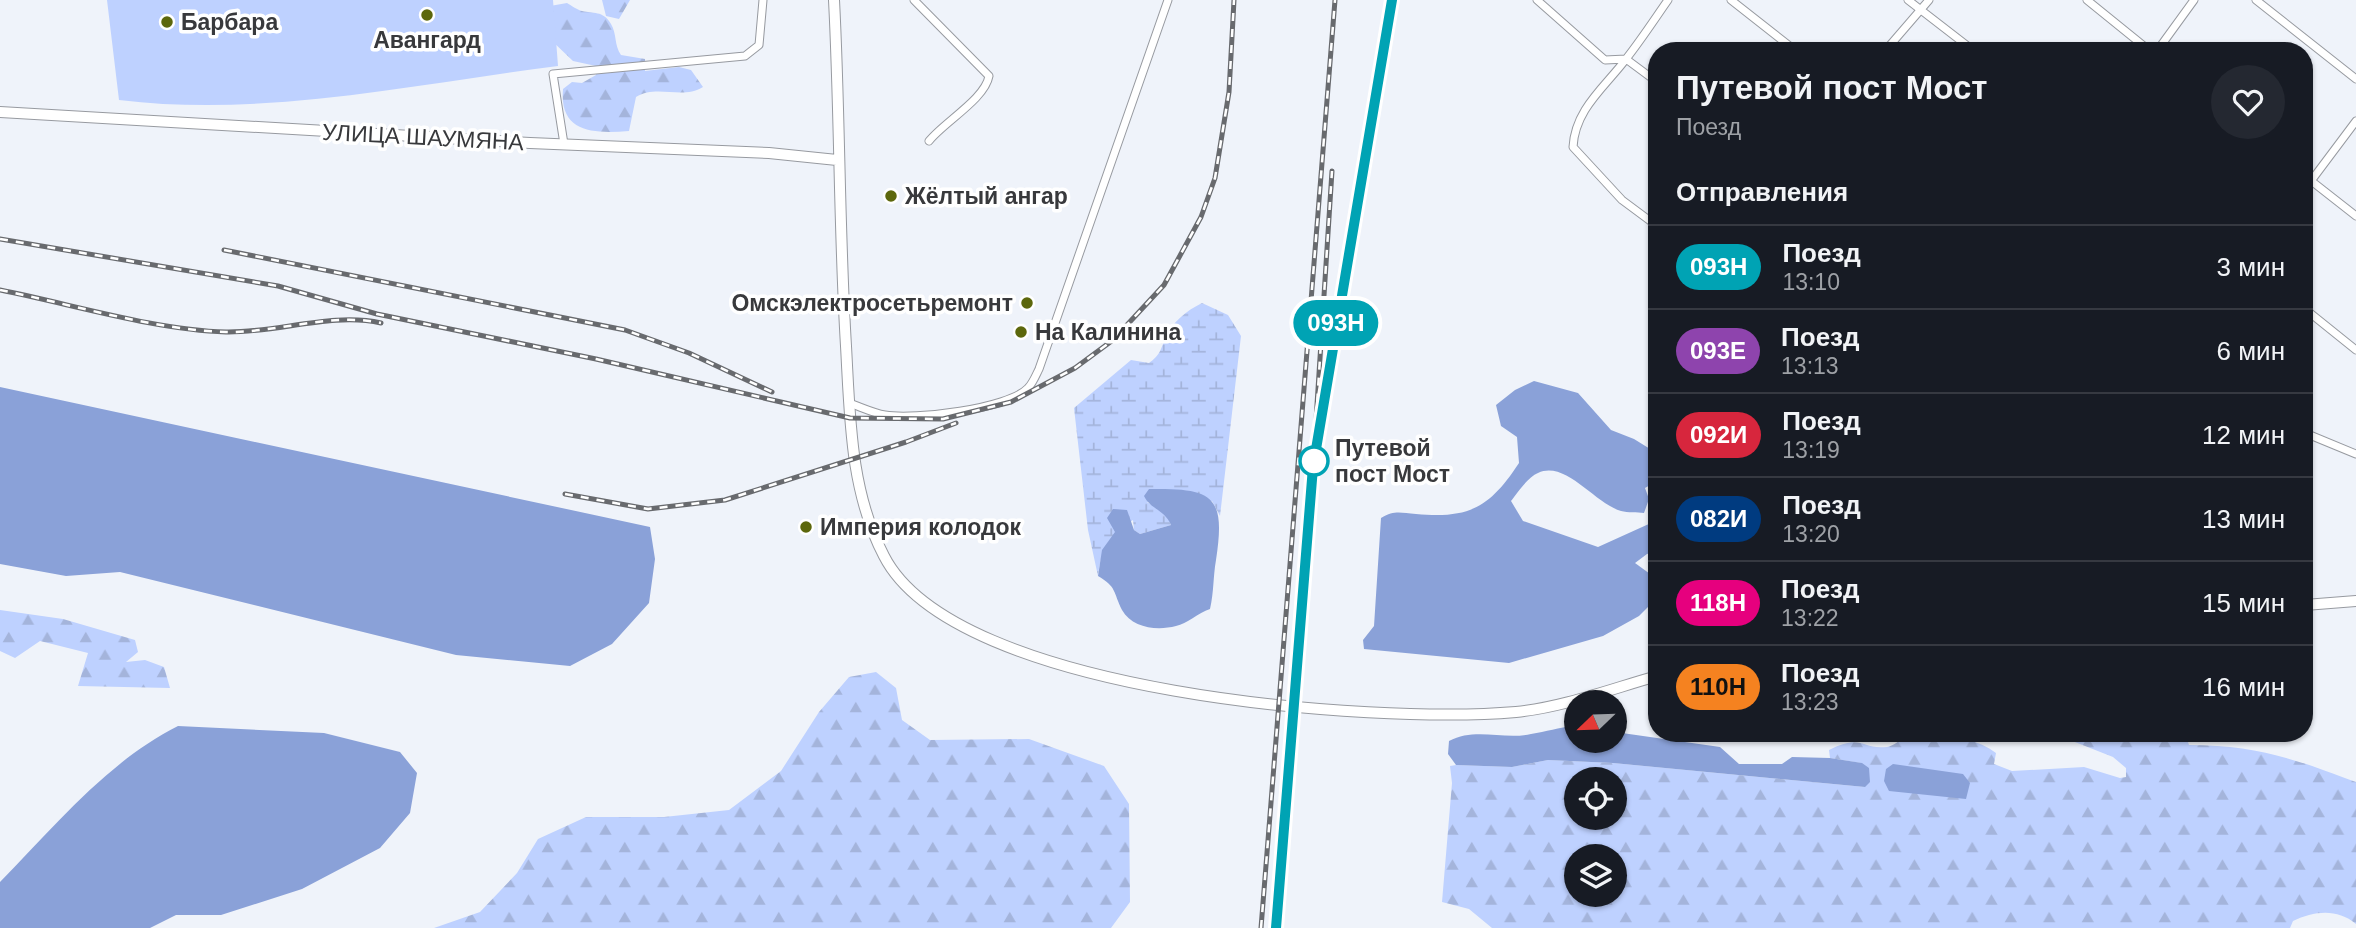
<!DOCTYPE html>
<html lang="ru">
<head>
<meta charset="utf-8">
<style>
  body { margin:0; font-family:Arial,sans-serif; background:#242831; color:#f1f3f6; height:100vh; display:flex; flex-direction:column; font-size:26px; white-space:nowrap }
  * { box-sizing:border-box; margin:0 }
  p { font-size:23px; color:#9ea1a6 }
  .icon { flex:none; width:38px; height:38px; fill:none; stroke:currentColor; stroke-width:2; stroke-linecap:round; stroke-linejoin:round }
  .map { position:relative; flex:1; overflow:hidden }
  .panel { position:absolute; left:1648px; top:42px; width:665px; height:700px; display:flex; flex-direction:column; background:#171b24; border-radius:28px; box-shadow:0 2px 5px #0004 }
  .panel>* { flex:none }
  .badge { padding:0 14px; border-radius:23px; font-size:24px; line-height:46px }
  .needle { width:46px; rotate:247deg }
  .controls { position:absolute; left:1564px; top:690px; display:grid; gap:14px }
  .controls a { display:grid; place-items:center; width:63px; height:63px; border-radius:50%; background:#171b24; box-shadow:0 2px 5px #0004; font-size:35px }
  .map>.badge { position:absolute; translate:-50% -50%; box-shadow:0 0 0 4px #fff }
  h2 { padding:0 28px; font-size:26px; line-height:63px }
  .round { display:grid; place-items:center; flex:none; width:74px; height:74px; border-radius:37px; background:#242831 }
  .overview { display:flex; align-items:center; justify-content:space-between; height:119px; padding:0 28px }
  h1 { font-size:33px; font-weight:800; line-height:52px }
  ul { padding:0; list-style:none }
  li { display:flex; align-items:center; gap:21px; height:84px; padding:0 28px; border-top:2px solid #363941 }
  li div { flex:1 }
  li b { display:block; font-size:26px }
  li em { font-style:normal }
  li .badge { min-width:77px; font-weight:700; text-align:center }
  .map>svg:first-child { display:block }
  .forest { fill:url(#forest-firs); fill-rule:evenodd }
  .wetland { fill:url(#wetland-marsh) }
  .park { fill:#bed1ff }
  .water { fill:#8aa1d8 }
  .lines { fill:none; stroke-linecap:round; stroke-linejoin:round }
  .minor-casing { stroke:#979aa0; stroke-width:9 }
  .secondary-casing { stroke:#979aa0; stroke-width:12 }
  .minor { stroke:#fff; stroke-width:7 }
  .secondary { stroke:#fff; stroke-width:10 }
  .rail-casing { stroke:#686a6e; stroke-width:5 }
  .rail { stroke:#fff; stroke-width:2.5; stroke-dasharray:8; stroke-linecap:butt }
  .line-casing { stroke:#fff; stroke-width:16 }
  .line { stroke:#00a3b4; stroke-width:10 }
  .poi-dot { fill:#5c670c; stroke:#fff; stroke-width:2.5 }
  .stop-dot { fill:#fff; stroke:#00a3b4; stroke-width:3.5 }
  .labels { text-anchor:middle; stroke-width:7; stroke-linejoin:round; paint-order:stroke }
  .poi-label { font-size:23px; font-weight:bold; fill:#38393c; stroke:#fff; text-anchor:start }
  .street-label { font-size:23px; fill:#38393c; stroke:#fff }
  .stop-label { font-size:23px; font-weight:bold; fill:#38393c; stroke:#fff; text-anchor:start }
</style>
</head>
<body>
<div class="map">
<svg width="2356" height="928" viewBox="0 0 2356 928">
  <defs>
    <pattern id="forest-firs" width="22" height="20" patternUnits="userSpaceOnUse" patternTransform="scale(1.75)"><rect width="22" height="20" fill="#bed1ff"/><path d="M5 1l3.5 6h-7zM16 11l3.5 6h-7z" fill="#a4b4db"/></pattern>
    <pattern id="wetland-marsh" width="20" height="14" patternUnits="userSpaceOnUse" patternTransform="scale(1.75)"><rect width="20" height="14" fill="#bed1ff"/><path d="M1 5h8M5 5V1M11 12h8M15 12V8" fill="none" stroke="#a4b4db"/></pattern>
  </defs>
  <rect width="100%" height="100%" fill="#eff3fa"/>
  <!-- forest -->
  <path class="forest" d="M 602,0 L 630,0 L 619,19 L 606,16 Z
    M 567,3 C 571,5 577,10 582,11 C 593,14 603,10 611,24 C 617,34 614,45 621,55 L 645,59 L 645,71 L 679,67 L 691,70 L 703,87 C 682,100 657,84 636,97 L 629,131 C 594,134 559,133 563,89 L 572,82 L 582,83 L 596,75 L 596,66 L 573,61 L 550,39 L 550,6 Z
    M 0,610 L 63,619 L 135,640 L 138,652 L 126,662 L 145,660 L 164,667 L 170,688 L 78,686 L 88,653 L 40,641 L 15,658 L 0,651 Z
    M 876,672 L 896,688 L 902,720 L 930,740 L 1029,739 L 1104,766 L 1129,804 L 1130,902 L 1111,928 L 434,928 L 480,912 L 517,873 L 538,839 L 586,817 L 664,817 L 729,810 L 781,771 L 819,712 L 849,677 Z
    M 2052,733 L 2185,733 L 2189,745 C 2257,745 2294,759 2356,782 L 2356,924 C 2337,908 2314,911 2293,921 L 2290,928 L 1492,928 L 1469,909 L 1442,902 L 1452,783 L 1450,766 L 1456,765 L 1512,767 L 1548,760 L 1613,763 L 1865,787 L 1861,763 L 1830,758 L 1829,750 C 1863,733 1861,750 1887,747 C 1894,746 1900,739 1907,737 C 1936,731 1973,736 1996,753 L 1994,764 L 2012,771 L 2084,767 L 2120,778 L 2126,777 L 2126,768 L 2113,757 ZM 1577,779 L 1615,779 L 1615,817 L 1577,817 ZM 1577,856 L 1615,856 L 1615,894 L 1577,894 Z"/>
  <!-- wetland -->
  <path class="wetland" d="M 1202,303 L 1228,315 L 1241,336 L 1220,516 L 1212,501 L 1147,502 L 1166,513 L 1171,525 L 1140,534 L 1134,530 L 1133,520 C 1108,537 1102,546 1098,576 L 1088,530 L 1074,408 L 1131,360 L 1149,363 C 1160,355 1160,351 1165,339 C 1172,322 1186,311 1202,303 Z"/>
  <!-- park -->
  <path class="park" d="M 107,0 L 553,0 L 558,66 C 413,84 266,118 119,100 Z"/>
  <!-- water -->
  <path class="water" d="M 1534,381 L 1578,393 L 1611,430 L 1634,439 L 1655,452 L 1657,481 L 1645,488 L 1649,499 L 1644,513 C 1637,512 1628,513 1621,511 C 1595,504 1566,460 1538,473 C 1528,477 1517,493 1511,501 L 1523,521 L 1598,547 L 1651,523 L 1657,526 L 1657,551 L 1647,554 L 1635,563 L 1657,579 L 1657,598 L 1639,616 L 1603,636 L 1509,663 L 1364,649 L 1363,640 L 1374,626 L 1381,518 C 1395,510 1400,513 1416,514 C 1470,519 1490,507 1519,463 L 1517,437 L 1501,426 L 1496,405 L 1515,390 Z
    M 0,387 L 650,527 L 655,559 L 649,603 L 612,644 L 570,666 L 456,655 L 120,572 L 66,576 L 0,564 Z
    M 1149,489 C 1213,488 1226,495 1216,560 C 1213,577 1214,592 1210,609 C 1198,613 1187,624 1176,626 C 1157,631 1132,628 1122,610 C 1113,592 1117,587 1098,576 L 1102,550 L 1115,532 L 1107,518 L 1113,509 L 1127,510 L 1134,530 L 1140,534 L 1171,525 C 1165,510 1150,509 1144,496 Z
    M 178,726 L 324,733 L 400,752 L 417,773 L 410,813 L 380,848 L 302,889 L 221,915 L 176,915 L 150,928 L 0,928 L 0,882 C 54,827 108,761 178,726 Z
    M 1574,726 L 1577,727 L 1577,740 L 1615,740 L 1615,732 L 1720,747 L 1739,764 L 1782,764 L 1792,757 L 1830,758 L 1862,763 L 1869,768 L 1870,782 L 1865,787 L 1613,763 L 1548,760 L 1512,767 L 1456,765 L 1448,754 L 1449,741 C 1475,727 1503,740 1531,734 C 1546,732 1559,727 1574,726 Z
    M 1893,764 L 1963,774 L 1970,783 L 1966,799 L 1889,791 L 1884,781 L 1886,769 Z"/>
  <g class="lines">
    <!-- minor casing -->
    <g class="minor-casing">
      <path id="minor" d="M 914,0 L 989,76 C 985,99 944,122 929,141
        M 1537,0 L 1605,60 L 1626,59 L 1657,82
        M 1731,0 L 1796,51
        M 1908,0 L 1974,51
        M 2087,0 L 2150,51
        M 2256,0 L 2356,79
        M 1885,51 L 1929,0
        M 2157,51 L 2194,0
        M 564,144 L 553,74 L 745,56 L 759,45 L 763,0
        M 2305,176 L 2356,216
        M 2305,189 L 2356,121
        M 1657,226 L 1622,200 L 1573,147 C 1575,109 1605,87 1626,59 C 1641,40 1654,20 1668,0
        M 2305,309 L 2356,350
        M 849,403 C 861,407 873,413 885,415 C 914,420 1008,409 1028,388 C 1033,383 1036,375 1039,369 L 1168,0
        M 2305,433 L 2356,454"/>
    </g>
    <!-- secondary casing -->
    <g class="secondary-casing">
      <path id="secondary" d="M 834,0 C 840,115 839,231 846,346 C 850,417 850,491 884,556 C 955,695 1376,724 1516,712 C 1564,707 1611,689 1657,676
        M 0,112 L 530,143 L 769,153 L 837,160
        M 2305,605 L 2356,601"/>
    </g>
    <!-- minor -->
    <use href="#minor" class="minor"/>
    <!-- secondary -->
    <use href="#secondary" class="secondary"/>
    <!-- rail casing -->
    <g class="rail-casing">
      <path id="rail" d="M 0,239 L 278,286 L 377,314 L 596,359 L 850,418 L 943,419 L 1011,402 L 1075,368 L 1113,340 L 1164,285 L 1201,217 L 1215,178 L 1229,92 L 1234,0
        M 224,250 L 625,330 L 689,353 L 772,392
        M 0,290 C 71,304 155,330 226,332 C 277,333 332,312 381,323
        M 1327,381 L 1392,0
        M 565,494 L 648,509 L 725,500 L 906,442 L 956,423
        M 1261,928 L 1335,0
        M 1276,928 L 1313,467 L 1332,171"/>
    </g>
    <!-- rail -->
    <use href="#rail" class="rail"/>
  </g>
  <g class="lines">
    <!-- line casing -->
    <g class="line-casing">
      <path id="line" d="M 1276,928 L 1313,467 L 1392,0"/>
    </g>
    <!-- line -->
    <use href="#line" class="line"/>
  </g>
  <!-- markers -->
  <g class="poi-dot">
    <circle cx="427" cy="15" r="7"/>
    <circle cx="167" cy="22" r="7"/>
    <circle cx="891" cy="196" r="7"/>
    <circle cx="1027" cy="303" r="7"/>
    <circle cx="1021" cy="332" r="7"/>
    <circle cx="806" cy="527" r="7"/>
  </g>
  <circle class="stop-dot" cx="1314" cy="461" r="14"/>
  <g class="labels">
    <!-- poi labels -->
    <g class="poi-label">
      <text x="181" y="30">Барбара</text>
      <text x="427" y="48" text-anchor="middle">Авангард</text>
      <text x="905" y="204">Жёлтый ангар</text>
      <text x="1013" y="311" text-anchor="end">Омскэлектросетьремонт</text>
      <text x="1035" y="340">На Калинина</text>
      <text x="820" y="535">Империя колодок</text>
    </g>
    <!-- street labels -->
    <g class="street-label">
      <text transform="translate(423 137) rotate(3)" y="8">УЛИЦА ШАУМЯНА</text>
    </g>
    <!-- stop labels -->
    <g class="stop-label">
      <text x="1335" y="456">Путевой<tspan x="1335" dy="26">пост Мост</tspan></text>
    </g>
  </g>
</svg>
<div class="controls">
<a><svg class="needle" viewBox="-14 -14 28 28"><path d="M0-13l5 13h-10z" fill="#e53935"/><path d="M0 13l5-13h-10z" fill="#9ea1a6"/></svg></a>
<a><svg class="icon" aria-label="locate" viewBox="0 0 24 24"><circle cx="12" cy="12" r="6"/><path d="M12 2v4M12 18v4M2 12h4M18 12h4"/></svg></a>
<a><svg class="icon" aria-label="layers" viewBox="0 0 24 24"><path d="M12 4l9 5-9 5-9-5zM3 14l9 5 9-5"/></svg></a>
</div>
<b class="badge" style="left:1336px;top:323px;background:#00a3b4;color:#fff">093Н</b>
<section class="panel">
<div class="overview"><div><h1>Путевой пост Мост</h1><p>Поезд</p></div><a class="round"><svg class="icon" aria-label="heart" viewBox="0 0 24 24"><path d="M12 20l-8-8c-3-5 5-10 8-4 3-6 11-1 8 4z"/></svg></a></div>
<h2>Отправления</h2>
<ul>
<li><span class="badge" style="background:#00a3b4;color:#fff">093Н</span><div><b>Поезд</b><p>13:10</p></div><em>3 мин</em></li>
<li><span class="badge" style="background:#8e44ad;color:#fff">093Е</span><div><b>Поезд</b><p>13:13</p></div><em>6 мин</em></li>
<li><span class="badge" style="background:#d7263d;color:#fff">092И</span><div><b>Поезд</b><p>13:19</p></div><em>12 мин</em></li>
<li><span class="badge" style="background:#003b80;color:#fff">082И</span><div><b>Поезд</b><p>13:20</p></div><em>13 мин</em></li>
<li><span class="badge" style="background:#e6007e;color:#fff">118Н</span><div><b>Поезд</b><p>13:22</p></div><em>15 мин</em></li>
<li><span class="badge" style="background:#f58220;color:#111">110Н</span><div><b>Поезд</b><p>13:23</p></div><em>16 мин</em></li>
</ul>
</section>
</div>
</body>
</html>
